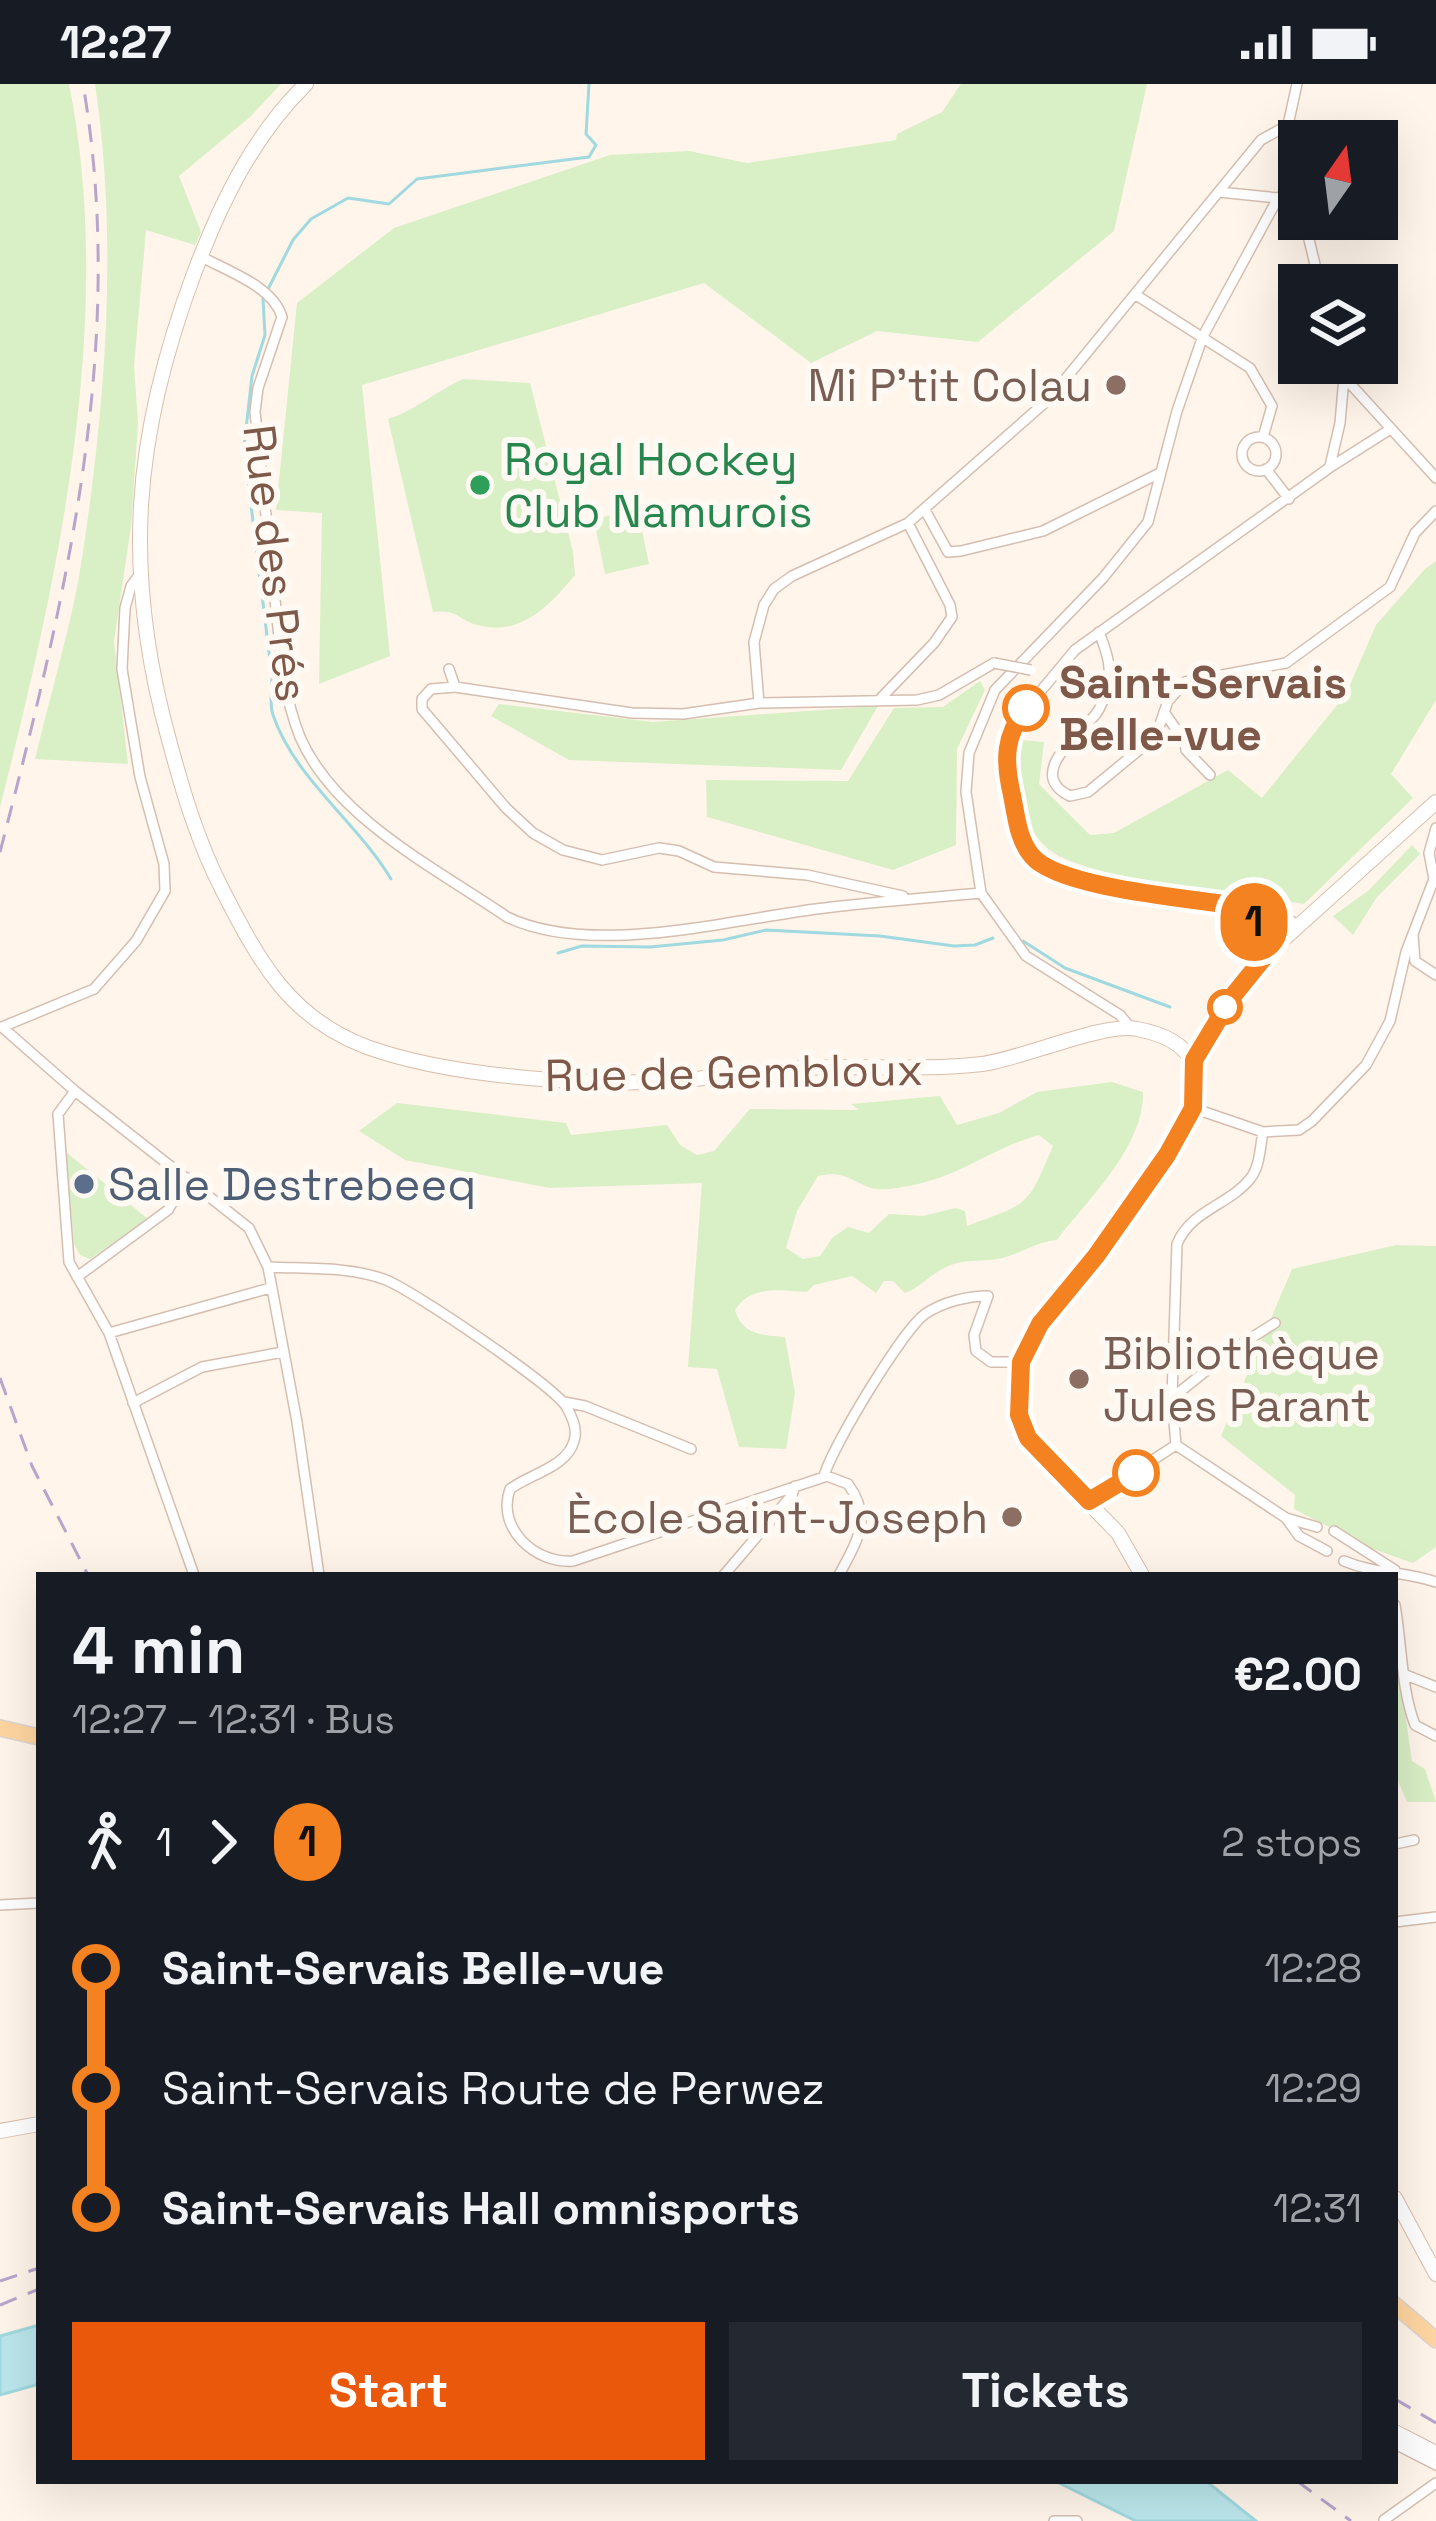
<!DOCTYPE html>
<html lang="en">
<head>
<meta charset="utf-8">
<style>
  body { margin:0; font-family:"Space Grotesk",sans-serif; background:#242831; color:#f1f3f6; height:100vh; display:flex; flex-direction:column; font-size:45px; white-space:nowrap }
  * { box-sizing:border-box; margin:0 }
  p { font-size:39px; color:#9ea1a6 }
  .icon { flex:none; width:66px; height:66px; fill:none; stroke:currentColor; stroke-width:2; stroke-linecap:round; stroke-linejoin:round }
  .map { position:relative; flex:1; overflow:hidden }
  .panel { position:absolute; left:36px; top:1488px; width:1362px; height:912px; display:flex; flex-direction:column; background:#171b24; border-radius:0px; box-shadow:0 12px 48px #0002 }
  .panel>* { flex:none }
  .badge { padding:0 24px; border-radius:39px; font-size:42px; line-height:78px }
  .needle { width:78px; rotate:14deg }
  .fabs { position:absolute; left:1278px; top:36px; display:grid; gap:24px }
  .fabs a { display:grid; place-items:center; width:120px; height:120px; border-radius:0px; background:#171b24; box-shadow:0 12px 48px #0002; font-size:60px }
  .map>.badge { position:absolute; translate:-50% -50%; box-shadow:0 0 0 6px #fff }
  .legs { display:flex; align-items:center; gap:18px; height:132px; padding:0 36px; font-size:39px }
  .legs p { margin-inline-start:auto }
  .summary { display:flex; align-items:center; justify-content:space-between; height:204px; padding:0 36px }
  h1 { font-size:66px; font-weight:700; line-height:90px }
  .action { display:flex; gap:24px; margin-top:auto; padding:24px 36px }
  .action a { flex:1; height:138px; border-radius:0px; background:#ea580c; color:#fff; font-size:48px; font-weight:700; line-height:138px; text-align:center }
  .action a+a { background:#242831; color:#f1f3f6 }
  ul { padding:0 36px; list-style:none }
  li { display:flex; align-items:center; gap:42px; height:120px; font-size:45px }
  li i { display:grid; place-items:center; width:18px; height:100%; margin:0 15px; background:currentColor }
  li i::after { content:''; width:30px; height:30px; margin:-15px; border:9px solid; border-radius:50%; background:#171b24 }
  li p { margin-inline-start:auto }
  li:first-child i { background:linear-gradient(#0000 50%,currentColor 0) }
  li:last-child i { background:linear-gradient(currentColor 50%,#0000 0) }
  .status { display:flex; justify-content:space-between; align-items:center; height:84px; padding:0 60px; background:#171b24; direction:ltr }
  .status svg { height:33px; fill:currentColor }
  .map>svg:first-child { display:block }
  .green { fill:#d9efc5; fill-rule:evenodd }
  .water { fill:#bbe7ec; stroke:#a0d9df; stroke-width:3 }
  .lines { fill:none; stroke-linecap:round; stroke-linejoin:round }
  .stream { stroke:#a0d9df; stroke-width:3 }
  .street-casing { stroke:#d5beb0; stroke-width:12 }
  .secondary-casing { stroke:#d9beac; stroke-width:16 }
  .primary-casing { stroke:#ddd4d0; stroke-width:18 }
  .street { stroke:#fff; stroke-width:9 }
  .secondary { stroke:#fff; stroke-width:14 }
  .primary { stroke:#ffd6a1; stroke-width:15 }
  .rail { stroke:#b7a5cc; stroke-width:3; stroke-dasharray:18 12; stroke-linecap:butt }
  .street-bridge-casing { stroke:#d5beb0; stroke-width:12; stroke-linecap:butt }
  .street-bridge { stroke:#fff; stroke-width:9 }
  .line-1-casing { stroke:#fff; stroke-width:27 }
  .line-1 { stroke:#f58220; stroke-width:18 }
  .education-dot { fill:#8d6e63; stroke:#fff9f3; stroke-width:4.5 }
  .leisure-dot { fill:#2e9e5b; stroke:#fff9f3; stroke-width:4.5 }
  .stop-1-dot { fill:#fff; stroke:#f58220; stroke-width:6 }
  .service-dot { fill:#5c6f8a; stroke:#fff9f3; stroke-width:4.5 }
  .labels { text-anchor:middle; stroke-width:12; stroke-linejoin:round; paint-order:stroke }
  .education-label { font-size:45px; fill:#785e54; stroke:#fff9f3; text-anchor:end }
  .leisure-label { font-size:45px; fill:#27864d; stroke:#fff9f3; text-anchor:start }
  .street-label { font-size:45px; fill:#7e5949; stroke:#fff9f3 }
  .stop-label { font-size:45px; font-weight:bold; fill:#7e5949; stroke:#fff9f3; text-anchor:start }
  .service-label { font-size:45px; fill:#4e5e75; stroke:#fff9f3; text-anchor:start }
</style>
</head>
<body>
<div class="status"><b>12:27</b><svg viewBox="0 0 49 12"><path d="M0 12V9h3v3zM5 12V6h3v6zM10 12V3h3v9zM15 12V0h3v12zM26 1h20v11H26zM47 4h2v5h-2z"/></svg></div>
<div class="map">
<svg width="1436" height="2437" viewBox="0 0 1436 2437">
  <rect width="100%" height="100%" fill="#fff5ea"/>
  <!-- green -->
  <path class="green" d="M 0,0 L 69,0 C 116,234 58,495 0,723 Z
    M 95,0 L 281,0 L 250,33 L 179,92 L 201,148 L 195,161 L 146,146 L 134,282 L 138,339 L 131,442 L 114,557 L 128,680 L 35,675 C 51,607 73,537 83,468 C 106,314 118,155 95,0 Z
    M 961,0 L 1147,0 L 1114,147 L 978,258 L 877,247 L 811,279 L 704,199 L 362,301 L 390,572 L 319,600 L 322,429 L 276,426 L 297,219 L 394,144 L 610,71 L 689,67 L 747,79 L 896,56 L 897,50 L 942,28 Z
    M 463,295 L 530,299 L 573,468 L 575,491 C 550,521 521,553 478,541 C 457,536 459,525 433,528 L 388,335 C 415,327 436,307 463,295 Z
    M 637,423 L 649,480 L 605,490 L 594,436 Z
    M 1436,477 L 1436,616 L 1391,690 L 1413,714 L 1304,820 C 1245,810 1093,797 1051,767 C 1018,743 1015,691 1022,656 L 1044,658 L 1039,700 L 1090,751 L 1114,749 L 1228,686 L 1262,714 L 1346,610 L 1376,541 L 1425,485 Z
    M 980,597 L 985,606 L 957,665 L 956,761 L 893,786 L 707,733 L 706,696 L 848,697 L 894,624 L 943,623 Z
    M 499,620 L 653,638 L 878,622 L 841,686 L 569,676 L 491,632 Z
    M 1412,761 L 1420,770 L 1377,813 L 1353,851 L 1333,832 L 1369,806 Z
    M 1112,998 L 1143,1008 C 1144,1063 1089,1114 1057,1156 C 1036,1158 1022,1169 1002,1174 C 986,1178 969,1175 954,1180 C 933,1186 924,1202 905,1209 L 893,1197 L 884,1197 L 876,1209 L 852,1192 L 814,1201 L 807,1208 C 781,1206 751,1201 735,1226 C 742,1251 762,1251 785,1253 L 795,1309 L 786,1365 L 739,1363 L 717,1285 L 688,1283 L 702,1099 L 550,1104 L 405,1076 L 359,1047 L 397,1019 L 566,1039 L 571,1051 L 667,1041 L 680,1061 L 697,1071 L 714,1067 L 750,1025 L 859,1026 L 851,1020 L 940,1012 L 957,1041 L 999,1029 L 1037,1008 ZM 1039,1051 L 1053,1062 C 1027,1123 1030,1119 967,1142 L 965,1127 L 956,1124 L 923,1132 L 889,1130 L 869,1149 L 848,1143 L 833,1153 L 820,1172 L 803,1175 L 786,1164 L 797,1127 L 818,1092 C 843,1086 850,1096 871,1104 C 881,1107 898,1104 908,1102 C 958,1094 992,1064 1039,1051 Z
    M 66,1068 L 148,1135 L 90,1175 L 80,1171 L 74,1160 Z
    M 1396,1161 L 1436,1162 L 1436,1463 L 1413,1479 L 1370,1464 L 1294,1425 L 1295,1411 L 1221,1352 L 1292,1185 Z
    M 1395,1560 L 1412,1677 L 1425,1685 L 1436,1718 L 1407,1718 L 1395,1690 Z"/>
  <!-- water -->
  <path class="water" d="M 39,2241 L 39,2300 L 0,2311 L 0,2252 Z
    M 1055,2397 L 1206,2397 L 1256,2437 L 1136,2437 Z"/>
  <g class="lines">
    <!-- stream -->
    <path class="stream" d="M 391,795 C 357,738 295,695 273,631 C 269,620 272,605 272,593 L 244,363 L 252,292 L 265,251 L 263,215 L 293,156 L 311,135 L 348,114 L 389,120 L 417,95 L 589,73 L 596,61 L 586,50 L 589,0
      M 1023,857 L 1065,884 L 1170,923
      M 558,869 L 582,862 L 650,863 L 723,856 L 766,846 L 880,852 L 954,862 L 975,861 L 993,854"/>
    <!-- street casing -->
    <g class="street-casing">
      <path id="street" d="M 1297,0 L 1288,41 L 1299,116
        M 1219,108 L 1278,114
        M 1304,135 L 1320,201
        M 200,172 C 227,187 273,202 282,233 L 258,304 L 255,328 L 283,591 C 287,612 292,633 300,653 C 335,734 437,785 507,833 C 590,873 725,837 816,825 C 870,818 926,814 981,809
        M 1136,211 L 1250,284 L 1272,322 L 1263,353
        M 1339,279 L 1344,293 L 1436,394
        M1242 370a17 17 0 1 1 34 0a17 17 0 1 1-34 0Z
        M 1330,382 L 1340,339 L 1344,293
        M 1266,385 L 1289,415
        M 925,426 L 948,468 L 961,467 L 1043,447 L 1160,389
        M 1099,548 C 1106,567 1113,583 1107,604 C 1105,612 1101,623 1096,630 C 1079,651 1025,690 1070,712 L 1088,708 L 1156,652 L 1168,617 L 1185,598 L 1286,579 L 1390,503 L 1415,449 L 1436,427
        M 449,585 L 455,603 L 632,629 L 683,630 L 759,619 L 917,616 L 939,611 L 994,579
        M 455,603 L 431,605 L 422,615 L 422,625 L 506,724 L 533,749 L 563,766 L 602,776 L 659,764 L 679,767 L 714,783 L 807,791 L 903,812
        M 881,614 L 934,559 L 952,533 L 950,521 L 908,439
        M 759,619 L 754,558 L 764,521 L 774,505 L 792,492 L 908,439 L 1049,315 L 1261,56 L 1288,41
        M 1164,628 L 1185,658 L 1186,666 L 1210,691
        M 1245,823 L 1266,871
        M 1298,841 L 1273,827 L 1069,795 L 1038,779 L 1021,752 L 1006,684 L 1009,653 L 1015,638 L 1075,566 L 1329,384 L 1389,346
        M 1413,851 L 1415,877 L 1436,891
        M 2,943 L 75,1007 L 249,1144 L 268,1183 C 306,1185 349,1182 386,1196 C 414,1207 551,1300 566,1322 C 572,1333 578,1345 574,1357 C 567,1383 530,1390 510,1405 C 496,1444 535,1480 573,1477 L 827,1392 L 848,1400 C 873,1434 857,1457 839,1491
        M 2,943 L 94,905 L 136,857 L 165,807 L 164,780 L 140,693 L 122,585 L 125,524 L 131,502 L 140,490
        M 1130,943 L 1120,931 L 1026,872 L 981,809 L 966,708 L 969,669 L 995,606 L 1103,494 L 1148,438 L 1177,327 L 1203,252 L 1278,114 L 1294,104
        M 75,1007 L 58,1030 L 69,1178 L 109,1249 L 194,1491
        M 1193,1024 L 1263,1048 L 1299,1046 L 1312,1037 L 1366,981 L 1390,937 L 1406,868 L 1434,795 L 1429,769 L 1436,744
        M 268,1183 L 297,1338 L 319,1491
        M 77,1193 L 168,1126 L 187,1094
        M 109,1249 L 270,1204
        M 1172,1314 L 1232,1266 L 1275,1239
        M 564,1318 L 585,1322 L 691,1365
        M 133,1319 L 202,1283 L 283,1268
        M 1176,1361 L 1172,1314 L 1177,1160 C 1191,1126 1229,1121 1250,1095 C 1260,1083 1260,1063 1263,1048
        M 1176,1361 L 1286,1434 L 1317,1443
        M 824,1392 C 832,1363 902,1247 925,1230 C 943,1218 967,1212 988,1212 L 974,1251 L 976,1267 L 991,1278 L 1021,1278
        M 1089,1417 L 1176,1361
        M 1286,1434 L 1299,1452 L 1327,1467
        M 1334,1447 L 1395,1486
        M 1344,1477 C 1375,1490 1404,1487 1436,1498
        M 724,1491 L 792,1411 L 795,1402
        M 1395,1521 C 1402,1561 1401,1604 1415,1641 L 1436,1652
        M 1406,1591 L 1436,1603
        M 1395,1760 L 1414,1756
        M 0,1821 L 39,1819
        M 1395,1838 L 1436,1833
        M 1395,2360 L 1436,2381
        M 1384,2436 L 1436,2399
        M 1054,2437 L 1077,2437"/>
    </g>
    <!-- secondary casing -->
    <g class="secondary-casing">
      <path id="secondary" d="M 306,0 C 253,52 221,118 195,187 C 133,352 122,486 169,656 C 183,708 198,759 223,807 C 259,877 289,934 367,963 C 450,993 585,1002 674,997 C 714,994 753,986 793,984 C 857,981 919,987 982,980 C 1022,975 1104,938 1137,945 C 1191,955 1210,985 1187,1038 L 1096,1171 L 1040,1241 L 1021,1278 L 1017,1307 L 1019,1331 L 1032,1361 L 1118,1449 L 1142,1491
        M 1194,977 L 1232,913 L 1266,871 L 1436,718
        M 0,2047 L 39,2040
        M 1395,2114 L 1436,2190
        M 1395,2348 L 1436,2369"/>
    </g>
    <!-- primary casing -->
    <g class="primary-casing">
      <path id="primary" d="M 0,1644 L 39,1653
        M 1395,2221 L 1436,2256"/>
    </g>
    <!-- street -->
    <use href="#street" class="street"/>
    <!-- secondary -->
    <use href="#secondary" class="secondary"/>
    <!-- primary -->
    <use href="#primary" class="primary"/>
    <!-- rail -->
    <path class="rail" d="M 0,768 C 65,517 128,261 83,0
      M 0,1294 L 32,1382 L 88,1491
      M 0,2197 L 39,2184
      M 0,2221 L 39,2205
      M 1395,2315 L 1436,2339
      M 1297,2397 L 1351,2437"/>
    <!-- street-bridge casing -->
    <g class="street-bridge-casing">
      <path id="street-bridge" d="M 994,579 L 1031,586"/>
    </g>
    <!-- street-bridge -->
    <use href="#street-bridge" class="street-bridge"/>
  </g>
  <g class="lines">
    <!-- line-1 casing -->
    <g class="line-1-casing">
      <path id="line-1" d="M 1026,624 C 1004,652 1004,677 1012,711 C 1016,731 1018,756 1032,772 C 1059,805 1199,815 1245,823 L 1266,871 L 1232,913 L 1194,976 L 1193,1024 L 1167,1071 L 1096,1172 L 1040,1240 L 1021,1278 L 1019,1331 L 1028,1354 L 1089,1417 L 1136,1389"/>
    </g>
    <!-- line-1 -->
    <use href="#line-1" class="line-1"/>
  </g>
  <!-- markers -->
  <g class="education-dot">
    <circle cx="1116" cy="301" r="12"/>
    <circle cx="1079" cy="1295" r="12"/>
    <circle cx="1012" cy="1433" r="12"/>
  </g>
  <circle class="leisure-dot" cx="480" cy="401" r="12"/>
  <g class="stop-1-dot">
    <circle cx="1026" cy="624" r="21"/>
    <circle cx="1225" cy="923" r="15"/>
    <circle cx="1136" cy="1389" r="21"/>
  </g>
  <circle class="service-dot" cx="84" cy="1100" r="12"/>
  <g class="labels">
    <!-- education labels -->
    <g class="education-label">
      <text x="1092" y="317">Mi P'tit Colau</text>
      <text x="1103" y="1285" text-anchor="start">Bibliothèque<tspan x="1103" dy="52">Jules Parant</tspan></text>
      <text x="988" y="1449">Ècole Saint-Joseph</text>
    </g>
    <!-- leisure labels -->
    <g class="leisure-label">
      <text x="504" y="391">Royal Hockey<tspan x="504" dy="52">Club Namurois</tspan></text>
    </g>
    <!-- street labels -->
    <g class="street-label">
      <text transform="translate(276 479) rotate(83)" y="16">Rue des Prés</text>
      <text transform="translate(734 988) rotate(-1)" y="16">Rue de Gembloux</text>
    </g>
    <!-- stop labels -->
    <g class="stop-label">
      <text x="1059" y="614">Saint-Servais<tspan x="1059" dy="52">Belle-vue</tspan></text>
    </g>
    <!-- service labels -->
    <g class="service-label">
      <text x="108" y="1116">Salle Destrebeeq</text>
    </g>
  </g>
</svg>
<div class="fabs">
<a><svg class="needle" viewBox="-14 -14 28 28"><path d="M0-13l5 13h-10z" fill="#e53935"/><path d="M0 13l5-13h-10z" fill="#9ea1a6"/></svg></a>
<a><svg class="icon" aria-label="layers" viewBox="0 0 24 24"><path d="M12 4l9 5-9 5-9-5zM3 14l9 5 9-5"/></svg></a>
</div>
<b class="badge" style="left:1254px;top:838px;background:#f58220;color:#111">1</b>
<section class="panel">
<div class="summary"><div><h1>4 min</h1><p>12:27 – 12:31 · Bus</p></div><b>€2.00</b></div>
<div class="legs"><svg class="icon" aria-label="walk" viewBox="0 0 24 24"><circle cx="13" cy="4" r="2"/><path d="M13 8l-2 6 4 7M11 14l-3 7M7 12l3-4h3l4 4"/></svg>1<svg class="icon" aria-label="forward" viewBox="0 0 24 24"><path d="M9 5l7 7-7 7"/></svg><b class="badge" style="background:#f58220;color:#111">1</b><p>2 stops</p></div>
<ul>
<li><i style="color:#f58220"></i><b>Saint-Servais Belle-vue</b><p>12:28</p></li>
<li><i style="color:#f58220"></i><span>Saint-Servais Route de Perwez</span><p>12:29</p></li>
<li><i style="color:#f58220"></i><b>Saint-Servais Hall omnisports</b><p>12:31</p></li>
</ul>
<div class="action"><a>Start</a><a>Tickets</a></div>
</section>
</div>
</body>
</html>
